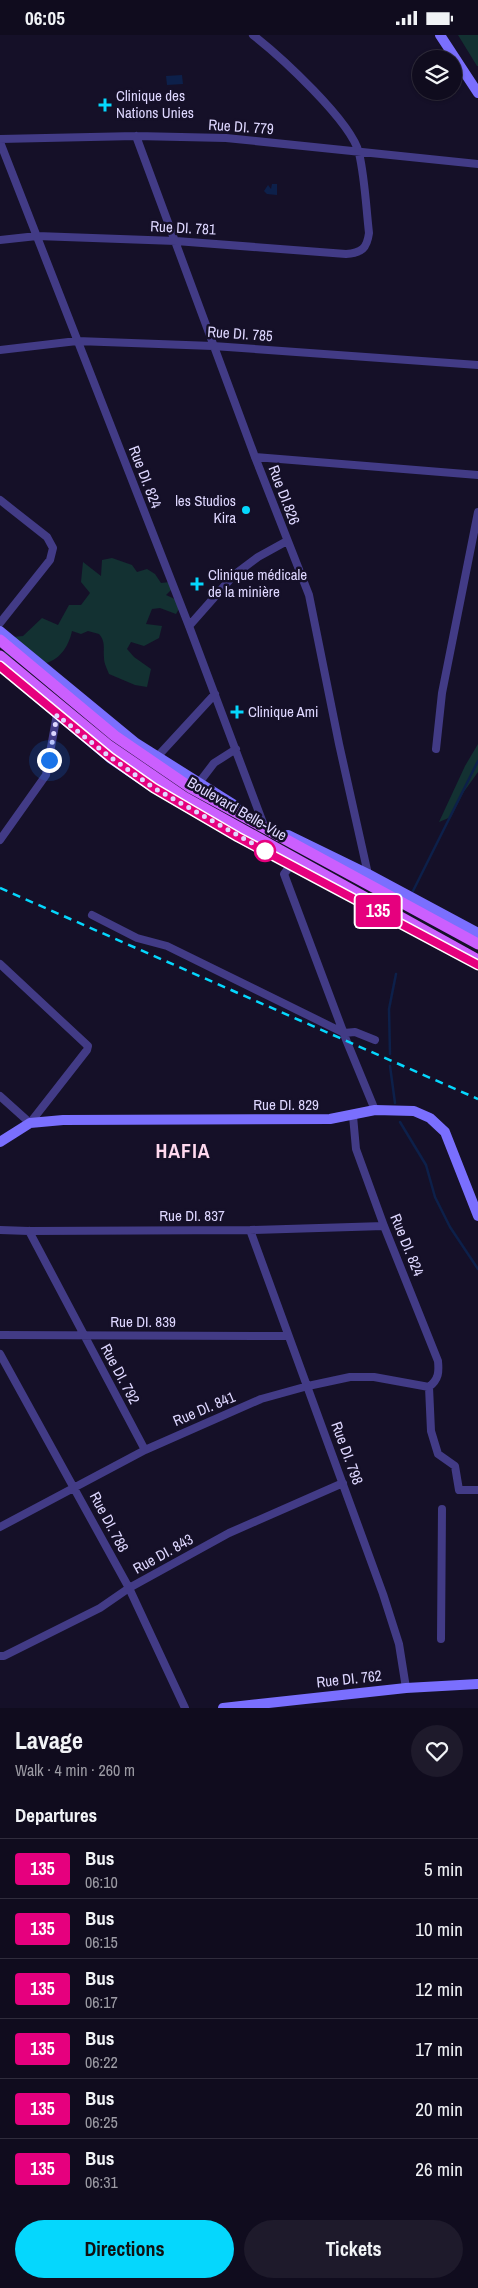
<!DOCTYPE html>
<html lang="en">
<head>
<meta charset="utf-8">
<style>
  body { margin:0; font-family:"Archivo Narrow",sans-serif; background:#1e1a2b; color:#f1f3f6; height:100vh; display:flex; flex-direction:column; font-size:19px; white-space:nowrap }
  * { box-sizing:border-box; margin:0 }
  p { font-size:16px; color:#9c9ba4 }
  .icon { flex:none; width:28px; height:28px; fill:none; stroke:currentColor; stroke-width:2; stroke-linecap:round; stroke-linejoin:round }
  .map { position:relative; height:1673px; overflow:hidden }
  .panel { display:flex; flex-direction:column; background:#100c1e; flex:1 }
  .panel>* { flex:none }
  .badge { padding:0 10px; border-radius:4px; font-size:18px; line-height:32px }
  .fabs { position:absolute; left:412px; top:15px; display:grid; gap:10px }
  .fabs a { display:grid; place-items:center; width:50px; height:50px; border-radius:50%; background:#100c1e; box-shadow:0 1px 4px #0004,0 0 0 1px #302c3c; font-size:25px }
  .you { position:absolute; width:25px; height:25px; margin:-12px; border:4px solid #fff; border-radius:50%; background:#1a73e8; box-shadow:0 0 0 8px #1a73e833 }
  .map>.badge { position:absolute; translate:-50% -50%; box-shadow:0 0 0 2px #fff }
  h2 { padding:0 15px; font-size:19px; line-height:45px }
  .round { display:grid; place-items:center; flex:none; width:52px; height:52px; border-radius:26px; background:#1e1a2b }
  .headline { display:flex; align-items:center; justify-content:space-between; height:85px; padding:0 15px }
  h1 { font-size:24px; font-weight:700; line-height:38px }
  .button { display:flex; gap:10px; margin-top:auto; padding:10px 15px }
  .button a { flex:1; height:58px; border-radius:30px; background:#05d7fd; color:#111; font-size:20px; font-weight:700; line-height:58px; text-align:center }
  .button a+a { background:#1e1a2b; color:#f1f3f6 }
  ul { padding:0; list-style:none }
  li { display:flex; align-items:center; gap:15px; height:60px; padding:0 15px; border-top:1px solid #302c3c }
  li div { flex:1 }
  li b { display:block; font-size:19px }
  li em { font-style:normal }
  li .badge { min-width:55px; font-weight:700; text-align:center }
  .status { display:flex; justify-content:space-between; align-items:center; height:35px; padding:0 25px; background:#100c1e; direction:ltr }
  .status svg { height:14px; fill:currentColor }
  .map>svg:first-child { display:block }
  .green { fill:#133132 }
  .water { fill:#0d204a }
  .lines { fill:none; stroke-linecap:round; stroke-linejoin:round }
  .stream { stroke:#0d204a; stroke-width:2.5 }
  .street { stroke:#423b86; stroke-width:8 }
  .secondary { stroke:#7a6ffe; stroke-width:10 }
  .primary { stroke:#cb5ffe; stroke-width:11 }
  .rail { stroke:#05d7fd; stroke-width:2.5; stroke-dasharray:8 6; stroke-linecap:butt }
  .line-casing { stroke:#fff; stroke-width:11 }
  .line { stroke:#e6007e; stroke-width:8 }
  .walk { stroke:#ded7ff; stroke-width:5; stroke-dasharray:0 9 }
  .poi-dot { fill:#05d7fd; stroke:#151028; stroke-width:2 }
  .stop-dot { fill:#fff; stroke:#e6007e; stroke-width:2.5 }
  .labels { text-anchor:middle; stroke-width:5; stroke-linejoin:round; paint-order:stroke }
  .poi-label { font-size:15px; fill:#ded7ff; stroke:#151028; text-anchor:start }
  .street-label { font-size:15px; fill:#ded7ff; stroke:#151028 }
  .district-label { font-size:20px; font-weight:bold; letter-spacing:1px; fill:#ffd9ef; stroke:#151028 }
</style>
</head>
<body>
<div class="status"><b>06:05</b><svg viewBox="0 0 49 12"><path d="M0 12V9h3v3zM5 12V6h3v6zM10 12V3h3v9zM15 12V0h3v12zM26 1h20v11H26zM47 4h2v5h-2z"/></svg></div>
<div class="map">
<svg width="478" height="1673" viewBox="0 0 478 1673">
  <rect width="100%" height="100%" fill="#151028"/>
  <!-- green -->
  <path class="green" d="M 458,0 L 478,0 L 478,31 L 477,31 Z
    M 112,523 L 132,530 L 137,537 L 147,534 L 155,539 L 161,548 L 170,547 L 172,554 L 166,560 L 177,565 L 180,572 L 176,579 L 160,573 L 152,574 L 146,589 L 162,591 L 159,603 L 144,611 L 131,607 L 127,614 L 134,622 L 151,634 L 147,652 L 135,650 L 109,639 C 107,634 104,628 104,623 C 103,613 106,607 99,599 L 88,596 L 81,599 L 72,596 C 69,610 61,624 46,628 C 41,630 32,627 27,626 C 18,625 12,624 4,619 L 6,606 L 13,602 L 23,601 L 42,583 L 58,590 L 69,570 L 81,570 L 90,558 L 81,547 L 83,527 L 101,541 L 102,525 Z
    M 478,709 L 478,737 L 463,758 L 451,782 L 439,787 L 465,731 Z"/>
  <!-- water -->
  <path class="water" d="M 182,40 L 183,49 L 167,50 L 166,41 Z
    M 272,149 L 277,149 L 277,160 L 267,159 L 264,156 L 268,150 L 271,154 Z"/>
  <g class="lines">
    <!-- stream -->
    <path class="stream" d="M 413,856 L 478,726
      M 390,1019 L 389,974 L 396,939
      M 390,1031 L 395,1068
      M 400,1087 L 426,1130 L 435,1162 L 450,1192 L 478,1234"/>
    <!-- street -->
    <path class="street" d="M 136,101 L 255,422 L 309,560 L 339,709 L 368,839
      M 0,104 L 136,101 L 226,103 L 478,129
      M 0,107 L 189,591 L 263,788
      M 0,205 L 37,201 L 176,206 L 346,219 C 362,218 367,213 369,198 C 366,172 365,144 359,118 C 351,86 280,21 253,0
      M 0,315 L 77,306 L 213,311 L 478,330
      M 255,422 L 478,440
      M 0,465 L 47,502 L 53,513 L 50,525 L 0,588
      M 189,591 L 234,540 L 258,522 L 287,506
      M 436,714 L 442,658 L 478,477
      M 157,722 L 215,659
      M 198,749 L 214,728 L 236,714
      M 0,805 L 46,740 L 57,679
      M 291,830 L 284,839 L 347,1007 L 375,1075
      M 92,880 L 137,903 L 167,911 L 344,998 L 355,997 L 375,1005
      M 0,929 L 88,1011 L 87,1015 L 30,1088 L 0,1061
      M 0,1195 L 29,1196 L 250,1195 L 384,1191
      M 250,1195 L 383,1559 L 399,1609 L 406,1653
      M 29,1196 L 145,1415
      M 0,1300 L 287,1301
      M 0,1319 L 129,1553 L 185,1673
      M 429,1352 L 431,1396 L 438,1419 L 455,1431 L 459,1455 L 478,1455
      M 0,1492 L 145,1415 L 261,1364 L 308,1351 L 350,1342 L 374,1342 L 429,1352 C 439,1344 439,1337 438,1326 L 384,1191 L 356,1114 L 353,1081
      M 441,1604 L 442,1474
      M 0,1621 L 4,1621 L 100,1573 L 129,1553 L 229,1498 L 343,1448"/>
    <!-- secondary -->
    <path class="secondary" d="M 440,0 L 478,58
      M 0,596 L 136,708 L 236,771
      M 0,631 L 110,723 L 154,753 L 238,802 L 382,878
      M 288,800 L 368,839 L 478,898
      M 0,1107 L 30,1088 L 63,1085 L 330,1084 L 375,1075 L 414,1076 L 430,1083 L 445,1097 L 478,1181
      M 223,1673 L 406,1653 L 478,1649"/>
    <!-- primary -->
    <path class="primary" d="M 0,605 L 115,701 L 191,753 L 478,909
      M 0,621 L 108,710 L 184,762 L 478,925"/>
    <!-- rail -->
    <path class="rail" d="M 0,853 L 478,1064"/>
  </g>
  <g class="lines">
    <!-- line casing -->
    <g class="line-casing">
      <path id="line" d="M 0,631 L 110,722 L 154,753 L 238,802 L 478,930"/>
    </g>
    <!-- line -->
    <use href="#line" class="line"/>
    <!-- walk -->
    <path class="walk" d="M 49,725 L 57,680 L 110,722 L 154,753 L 273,820 L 265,816"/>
  </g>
  <!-- markers -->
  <g class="poi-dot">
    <path d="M102.5 62.5h5v5h5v5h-5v5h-5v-5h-5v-5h5z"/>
    <circle cx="246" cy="475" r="5"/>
    <path d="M194.5 541.5h5v5h5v5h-5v5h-5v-5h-5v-5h5z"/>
    <path d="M234.5 669.5h5v5h5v5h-5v5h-5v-5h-5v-5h5z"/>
  </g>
  <circle class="stop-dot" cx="265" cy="816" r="10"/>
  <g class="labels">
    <!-- poi labels -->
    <g class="poi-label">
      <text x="116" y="66">Clinique des<tspan x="116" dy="17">Nations Unies</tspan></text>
      <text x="236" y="471" text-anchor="end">les Studios<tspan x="236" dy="17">Kira</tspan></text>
      <text x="208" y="545">Clinique médicale<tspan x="208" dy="17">de la minière</tspan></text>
      <text x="248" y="682">Clinique Ami</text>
    </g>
    <!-- street labels -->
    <g class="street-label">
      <text transform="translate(241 92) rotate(4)" y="5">Rue DI. 779</text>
      <text transform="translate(183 193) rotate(3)" y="5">Rue DI. 781</text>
      <text transform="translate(240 299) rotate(4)" y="5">Rue DI. 785</text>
      <text transform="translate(145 442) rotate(69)" y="5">Rue DI. 824</text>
      <text transform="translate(284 460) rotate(69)" y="5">Rue DI.826</text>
      <text transform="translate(237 774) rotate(30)" y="5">Boulevard Belle-Vue</text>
      <text x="286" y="1075">Rue DI. 829</text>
      <text x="192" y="1186">Rue DI. 837</text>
      <text transform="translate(407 1210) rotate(68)" y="5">Rue DI. 824</text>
      <text x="143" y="1292">Rue DI. 839</text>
      <text transform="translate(120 1339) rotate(62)" y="5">Rue DI. 792</text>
      <text transform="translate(204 1374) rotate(-23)" y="5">Rue DI. 841</text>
      <text transform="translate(347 1418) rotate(70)" y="5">Rue DI. 798</text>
      <text transform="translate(109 1487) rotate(62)" y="5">Rue DI. 788</text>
      <text transform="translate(163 1519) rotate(-29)" y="5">Rue DI. 843</text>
      <text transform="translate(349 1644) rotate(-6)" y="5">Rue DI. 762</text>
    </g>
    <!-- district labels -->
    <g class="district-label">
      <text x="183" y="1123">HAFIA</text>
    </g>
  </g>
</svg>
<div class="fabs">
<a><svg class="icon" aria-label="layers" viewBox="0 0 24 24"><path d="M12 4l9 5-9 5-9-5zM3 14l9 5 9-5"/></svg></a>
</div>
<div class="you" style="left:49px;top:725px"></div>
<b class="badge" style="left:378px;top:876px;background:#e6007e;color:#fff">135</b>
</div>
<section class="panel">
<div class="headline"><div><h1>Lavage</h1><p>Walk · 4 min · 260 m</p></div><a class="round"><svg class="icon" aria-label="heart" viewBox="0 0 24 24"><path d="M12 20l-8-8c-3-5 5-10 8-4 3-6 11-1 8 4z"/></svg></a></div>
<h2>Departures</h2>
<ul>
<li><span class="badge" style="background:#e6007e;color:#fff">135</span><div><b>Bus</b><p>06:10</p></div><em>5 min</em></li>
<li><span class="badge" style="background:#e6007e;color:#fff">135</span><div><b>Bus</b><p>06:15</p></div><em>10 min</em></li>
<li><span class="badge" style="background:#e6007e;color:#fff">135</span><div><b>Bus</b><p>06:17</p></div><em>12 min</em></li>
<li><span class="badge" style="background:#e6007e;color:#fff">135</span><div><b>Bus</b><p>06:22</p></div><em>17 min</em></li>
<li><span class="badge" style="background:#e6007e;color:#fff">135</span><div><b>Bus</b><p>06:25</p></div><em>20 min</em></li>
<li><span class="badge" style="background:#e6007e;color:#fff">135</span><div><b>Bus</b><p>06:31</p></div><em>26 min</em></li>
</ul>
<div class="button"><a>Directions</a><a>Tickets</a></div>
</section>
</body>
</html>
